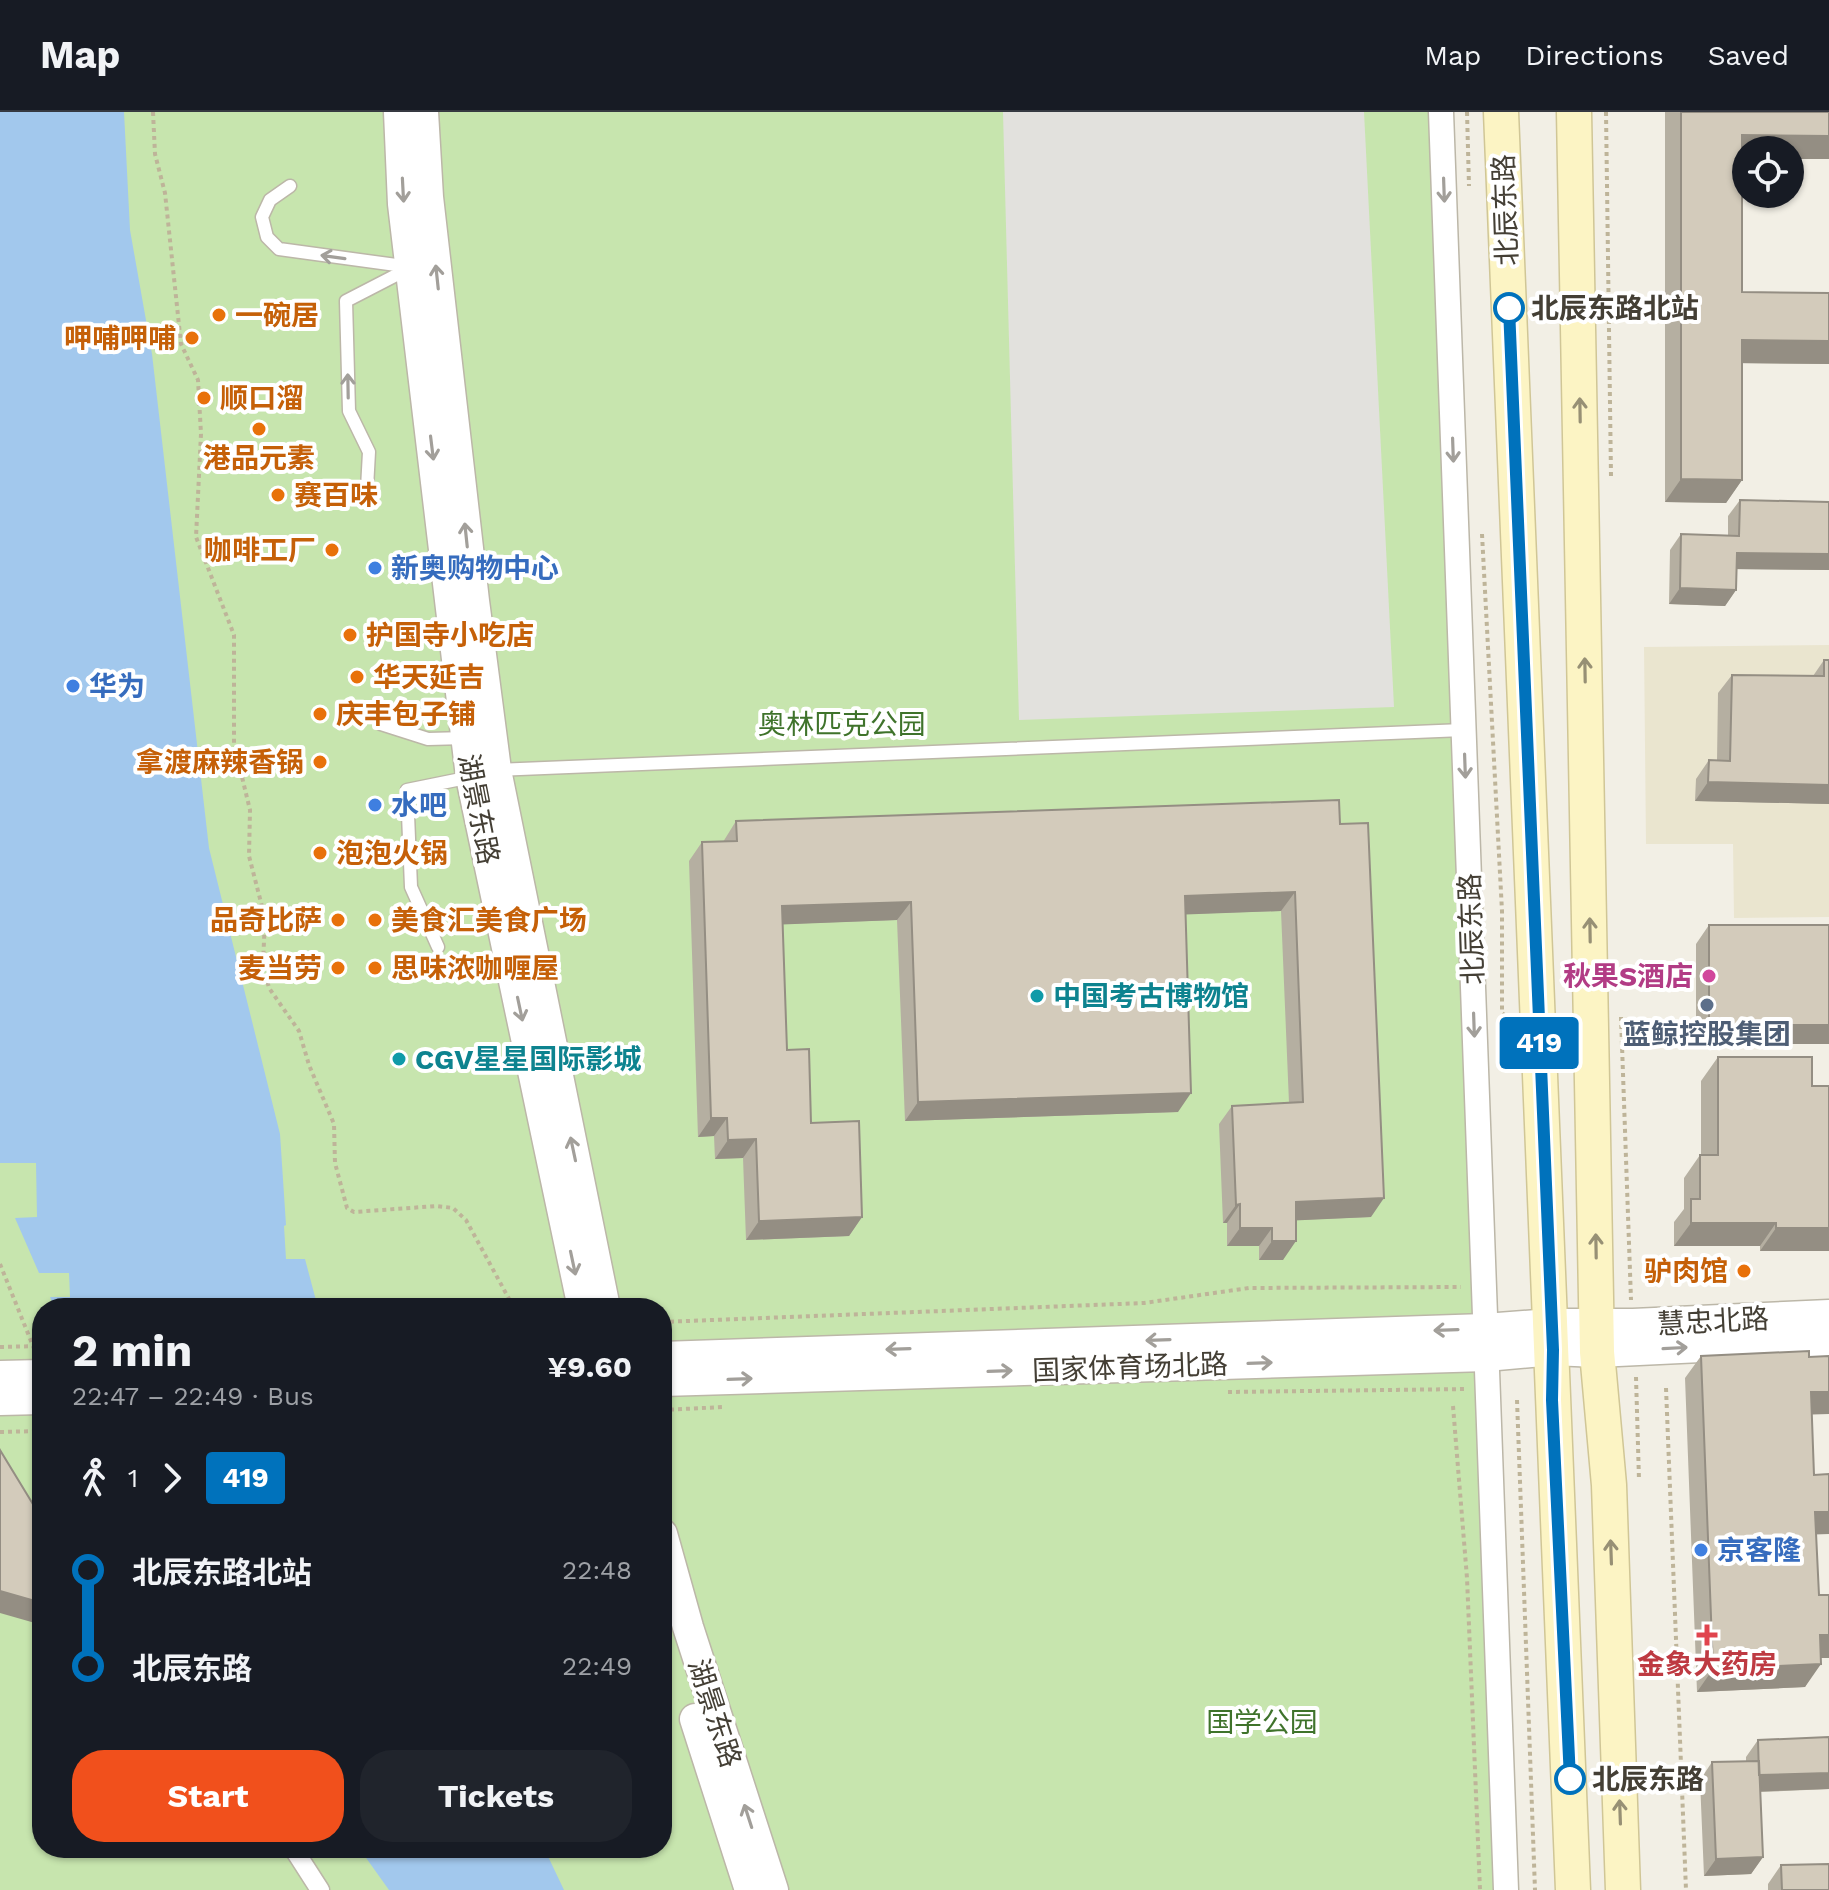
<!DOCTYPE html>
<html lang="en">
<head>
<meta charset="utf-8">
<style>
  body { margin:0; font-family:"Work Sans","Noto Sans SC",sans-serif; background:#20242c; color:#f1f3f6; height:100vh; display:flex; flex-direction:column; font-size:30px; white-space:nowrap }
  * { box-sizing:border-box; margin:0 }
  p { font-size:26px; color:#9ea1a6 }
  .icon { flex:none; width:44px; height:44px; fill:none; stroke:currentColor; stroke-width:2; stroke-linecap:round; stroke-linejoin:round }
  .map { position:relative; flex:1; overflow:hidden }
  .drawer { position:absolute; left:32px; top:1186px; width:640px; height:560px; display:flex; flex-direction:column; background:#171b24; border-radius:32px; box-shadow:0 2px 6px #0004 }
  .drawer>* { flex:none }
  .badge { padding:0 16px; border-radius:6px; font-size:28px; line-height:52px }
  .buttons { position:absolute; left:1732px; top:24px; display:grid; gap:16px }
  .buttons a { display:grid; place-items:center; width:72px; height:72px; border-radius:50%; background:#171b24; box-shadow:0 2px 6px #0004; font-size:40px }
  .map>.badge { position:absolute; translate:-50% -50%; box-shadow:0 0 0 4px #fff }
  .legs { display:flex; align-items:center; gap:12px; height:88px; padding:0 40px; font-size:26px }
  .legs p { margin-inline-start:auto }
  .head { display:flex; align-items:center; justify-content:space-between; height:136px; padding:0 40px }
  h1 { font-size:44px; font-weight:700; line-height:60px }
  .cta { display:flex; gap:16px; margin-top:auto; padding:16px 40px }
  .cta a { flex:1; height:92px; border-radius:32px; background:#f1501c; color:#fff; font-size:32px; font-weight:700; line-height:92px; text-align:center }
  .cta a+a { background:#20242c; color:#f1f3f6 }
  ul { padding:0 40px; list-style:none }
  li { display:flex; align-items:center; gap:28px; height:96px; font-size:30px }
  li i { display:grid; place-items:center; width:12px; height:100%; margin:0 10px; background:currentColor }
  li i::after { content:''; width:20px; height:20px; margin:-10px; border:6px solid; border-radius:50%; background:#171b24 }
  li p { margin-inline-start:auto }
  li:first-child i { background:linear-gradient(#0000 50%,currentColor 0) }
  li:last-child i { background:linear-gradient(currentColor 50%,#0000 0) }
  header { display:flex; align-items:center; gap:48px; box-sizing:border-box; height:112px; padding:0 40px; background:#171b24; border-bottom:2px solid #363941 }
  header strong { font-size:38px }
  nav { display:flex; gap:44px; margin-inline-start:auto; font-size:28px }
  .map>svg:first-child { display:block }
  .education { fill:#eae5cf }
  .green { fill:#c7e5ae; fill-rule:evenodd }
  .parking { fill:#e2e1dd }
  .water { fill:#a2c8ed }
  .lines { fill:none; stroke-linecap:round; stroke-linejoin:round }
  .service-casing { stroke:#bcb7a8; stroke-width:15 }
  .pedestrian-casing { stroke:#bcb7a8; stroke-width:21 }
  .minor-casing { stroke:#bcb7a8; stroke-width:27 }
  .tertiary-casing { stroke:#bcb7a8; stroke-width:33 }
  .secondary-casing { stroke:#d0c696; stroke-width:37 }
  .path { stroke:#beb499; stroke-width:4; stroke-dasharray:4 4; stroke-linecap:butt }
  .service { stroke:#fff; stroke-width:12 }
  .pedestrian { stroke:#fff; stroke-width:18 }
  .minor { stroke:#fff; stroke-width:24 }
  .tertiary { stroke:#fff; stroke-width:30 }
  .secondary { stroke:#fcf4c4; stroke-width:34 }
  .wall { fill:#b5afa1 }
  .shaded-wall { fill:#948e83 }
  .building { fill:#d3cbbb; stroke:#948e83; stroke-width:2 }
  .oneway { stroke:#a29f9a }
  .oneway2 { stroke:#979075 }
  .line-1-casing { stroke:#fff; stroke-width:18 }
  .line-1 { stroke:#0072bc; stroke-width:12 }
  .stop-1-dot { fill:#fff; stroke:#0072bc; stroke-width:4 }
  .food-dot { fill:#e8710a; stroke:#fff; stroke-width:3 }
  .shop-dot { fill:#3f7fe0; stroke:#fff; stroke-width:3 }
  .hotel-dot { fill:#d1479c; stroke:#fff; stroke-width:3 }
  .culture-dot { fill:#0f9aa8; stroke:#fff; stroke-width:3 }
  .service-dot { fill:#5c6f8a; stroke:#fff; stroke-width:3 }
  .health-dot { fill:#e0444e; stroke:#fff; stroke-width:3 }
  .labels { text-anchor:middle; stroke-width:8; stroke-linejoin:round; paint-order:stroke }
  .street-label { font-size:28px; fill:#443f35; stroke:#fff }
  .stop-label { font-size:28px; font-weight:bold; fill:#443f35; stroke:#fff; text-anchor:start }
  .food-label { font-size:28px; font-weight:bold; fill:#c56008; stroke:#fff; text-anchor:start }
  .shop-label { font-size:28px; font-weight:bold; fill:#366cbe; stroke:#fff; text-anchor:start }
  .park-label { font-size:28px; fill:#3f732b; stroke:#fff }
  .hotel-label { font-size:28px; font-weight:bold; fill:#b23c85; stroke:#fff; text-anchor:end }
  .culture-label { font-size:28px; font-weight:bold; fill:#0d838f; stroke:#fff; text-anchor:start }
  .service-label { font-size:28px; font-weight:bold; fill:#4e5e75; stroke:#fff }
  .health-label { font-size:28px; font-weight:bold; fill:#be3a42; stroke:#fff }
</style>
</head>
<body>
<header>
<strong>Map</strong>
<nav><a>Map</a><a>Directions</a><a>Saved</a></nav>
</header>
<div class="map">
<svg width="1829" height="1778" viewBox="0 0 1829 1778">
  <rect width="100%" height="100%" fill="#f2efe5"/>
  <!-- education -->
  <path class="education" d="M 1829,533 L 1829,805 L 1734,806 L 1733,732 L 1646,732 L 1644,535 Z"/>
  <!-- green -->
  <path class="green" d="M 0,0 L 1433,0 L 1499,1778 L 0,1778 ZM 42,1196 L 662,1196 L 662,1736 L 42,1736 Z"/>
  <!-- parking -->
  <path class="parking" d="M 1003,0 L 1364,0 L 1394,595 L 1019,608 Z"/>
  <!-- water -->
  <path class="water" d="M 0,0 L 124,0 L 130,118 L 152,242 L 209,736 L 280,1022 L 286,1113 L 284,1114 L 286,1147 L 305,1147 L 318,1196 L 55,1196 L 50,1185 L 70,1185 L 69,1161 L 39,1161 L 15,1106 L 37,1105 L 36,1051 L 0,1051 Z
    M 359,1736 L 544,1736 L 564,1778 L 389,1778 Z"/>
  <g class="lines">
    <!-- service casing -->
    <g class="service-casing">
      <path id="service" d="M 290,74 L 270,88 L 262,105 L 267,125 L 279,137 L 411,155
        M 367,376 L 369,340 L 349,299 L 346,189 L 408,157
        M 381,612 L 428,627 L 466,626
        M 496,658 L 1463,618
        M 438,835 L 411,775 L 407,678 L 471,665"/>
    </g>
    <!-- pedestrian casing -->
    <g class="pedestrian-casing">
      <path id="pedestrian" d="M 293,1736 L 320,1778"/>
    </g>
    <!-- minor casing -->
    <g class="minor-casing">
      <path id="minor" d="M 1441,0 L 1506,1778"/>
    </g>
    <!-- tertiary casing -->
    <g class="tertiary-casing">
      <path id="tertiary" d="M 399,0 L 403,92 L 471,665 L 583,1196
        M 423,0 L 428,85 L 474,489 L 496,658 L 605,1196
        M 662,1245 L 1485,1217 L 1551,1212 L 1633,1212 L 1829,1203
        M 0,1264 L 42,1263
        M 662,1269 L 1486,1244 L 1553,1238 L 1597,1240 L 1829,1229
        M 0,1288 L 42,1287
        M 662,1422 L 688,1515 L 773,1778
        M 695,1607 L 750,1778"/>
    </g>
    <!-- secondary casing -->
    <g class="secondary-casing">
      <path id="secondary" d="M 1501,0 L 1573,1778
        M 1574,0 L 1597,1240 L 1609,1373 L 1623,1778"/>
    </g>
    <!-- path -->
    <path class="path" d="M 153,0 L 155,42 L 165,81 L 181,232 L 198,268 L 201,322 L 196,425 L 234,523 L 234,632 L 250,698 L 249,744 L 265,806 L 263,852 L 269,876 L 299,919 L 309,953 L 334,1012 L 335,1051 L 347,1096 L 354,1100 L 437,1094 L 453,1096 L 466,1108 L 514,1196
      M 1467,0 L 1469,74
      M 1606,0 L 1611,364
      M 1482,422 L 1502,799 L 1502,901 L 1511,908
      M 1621,905 L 1631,1188
      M 0,1152 L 35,1239
      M 662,1210 L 1144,1191 L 1249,1176 L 1461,1175
      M 0,1235 L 42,1234
      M 1636,1265 L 1639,1368
      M 1666,1276 L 1686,1778
      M 1228,1280 L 1467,1277
      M 1517,1288 L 1535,1778
      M 1453,1294 L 1467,1466 L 1480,1778
      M 662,1298 L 724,1295
      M 0,1320 L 42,1319"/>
    <!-- service -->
    <use href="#service" class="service"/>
    <!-- pedestrian -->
    <use href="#pedestrian" class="pedestrian"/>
    <!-- minor -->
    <use href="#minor" class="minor"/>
    <!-- tertiary -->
    <use href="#tertiary" class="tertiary"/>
    <!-- secondary -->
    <use href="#secondary" class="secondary"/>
  </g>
  <!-- wall -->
  <path class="wall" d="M 1665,0 L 1829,0 L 1829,47 L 1790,47 L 1790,38 L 1742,46 L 1742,180 L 1829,181 L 1829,252 L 1742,251 L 1742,368 L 1726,391 L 1665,390 Z
    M 1740,388 L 1829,390 L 1829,458 L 1737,457 L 1736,478 L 1725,494 L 1669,492 L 1670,438 L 1681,422 L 1728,423 L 1728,404 Z
    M 1824,548 L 1829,692 L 1695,689 L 1696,667 L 1709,648 L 1717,649 L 1718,581 L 1732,563 L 1813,564 Z
    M 736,709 L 1340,712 L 1371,1105 L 1296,1108 L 1283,1148 L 1259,1148 L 1259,1134 L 1227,1134 L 1227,1111 L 1223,1111 L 1219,1012 L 1232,994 L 1289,991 L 1281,799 L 1185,802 L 1178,1000 L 905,1009 L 897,808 L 783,812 L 787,938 L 811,1011 L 862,1105 L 849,1124 L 746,1128 L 743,1046 L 715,1047 L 714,1024 L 698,1025 L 689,749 L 702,730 L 723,730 Z
    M 1709,813 L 1829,813 L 1696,932 L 1696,832 Z
    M 1718,945 L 1812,974 L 1829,974 L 1829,1139 L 1760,1139 L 1760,1134 L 1674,1134 L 1674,1110 L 1684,1097 L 1684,1066 L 1700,1043 L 1701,1043 L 1701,969 Z
    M 1701,1244 L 1812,1303 L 1814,1363 L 1829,1362 L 1829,1422 L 1816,1422 L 1821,1546 L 1805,1575 L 1697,1580 L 1685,1266 Z
    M 1829,1625 L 1829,1677 L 1760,1680 L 1763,1745 L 1751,1762 L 1704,1764 L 1700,1668 L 1712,1650 L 1746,1649 L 1746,1645 L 1758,1628 Z
    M 1781,1753 L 1829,1778 L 1768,1778 L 1768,1772 Z"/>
  <!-- shaded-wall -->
  <path class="shaded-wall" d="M 1742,23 L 1829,24 L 1829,47 L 1790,47 L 1790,38 L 1746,38 L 1746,46 L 1726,46 Z
    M 1742,228 L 1829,229 L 1829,252 L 1726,251 Z
    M 1681,367 L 1742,368 L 1726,391 L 1665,390 Z
    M 1737,441 L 1829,442 L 1829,458 L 1726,457 Z
    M 1680,476 L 1736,478 L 1725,494 L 1669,492 Z
    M 1708,670 L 1829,673 L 1829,692 L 1695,689 Z
    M 1295,780 L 1281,799 L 1172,803 L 1185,784 Z
    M 911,790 L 897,808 L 769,813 L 782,794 Z
    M 1709,913 L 1829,913 L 1829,932 L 1696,932 Z
    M 1191,981 L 1178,1000 L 905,1009 L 918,990 Z
    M 711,1006 L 727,1006 L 714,1024 L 698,1025 Z
    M 756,1027 L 743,1046 L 715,1047 L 728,1028 Z
    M 1384,1086 L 1371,1105 L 1283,1109 L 1296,1090 Z
    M 1240,1092 L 1227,1111 L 1223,1111 L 1236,1093 Z
    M 862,1105 L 849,1124 L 746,1128 L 759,1109 Z
    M 1691,1111 L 1776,1111 L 1760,1134 L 1674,1134 Z
    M 1240,1116 L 1272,1116 L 1259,1134 L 1227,1134 Z
    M 1776,1116 L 1829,1116 L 1829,1139 L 1760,1139 Z
    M 1272,1129 L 1296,1129 L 1283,1148 L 1259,1148 Z
    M 1811,1280 L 1829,1280 L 1829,1302 L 1795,1303 Z
    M 1815,1400 L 1829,1400 L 1829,1422 L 1799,1423 Z
    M 0,1479 L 42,1491 L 42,1513 L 0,1501 Z
    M 1820,1523 L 1829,1523 L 1829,1546 L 1804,1546 Z
    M 1821,1552 L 1805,1575 L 1697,1580 L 1713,1557 Z
    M 1829,1661 L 1829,1677 L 1747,1680 L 1759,1663 Z
    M 1763,1745 L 1751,1762 L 1704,1764 L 1716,1747 Z"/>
  <!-- building -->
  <path class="building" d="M 1681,0 L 1829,0 L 1829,24 L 1742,23 L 1742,180 L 1829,181 L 1829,229 L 1742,228 L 1742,368 L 1681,367 Z
    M 1740,388 L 1829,390 L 1829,442 L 1737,441 L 1736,478 L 1680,476 L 1681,422 L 1739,424 Z
    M 1824,548 L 1829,548 L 1829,673 L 1708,670 L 1709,648 L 1730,649 L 1732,563 L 1824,564 Z
    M 1339,688 L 1340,712 L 1368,711 L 1384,1086 L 1296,1090 L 1296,1129 L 1272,1129 L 1272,1116 L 1240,1116 L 1240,1092 L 1236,1093 L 1232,994 L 1303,990 L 1295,780 L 1185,784 L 1191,981 L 918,990 L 911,790 L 782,794 L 787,938 L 809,937 L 811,1011 L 859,1009 L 862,1105 L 759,1109 L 756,1027 L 728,1028 L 727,1006 L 711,1006 L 702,730 L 737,729 L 736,709 Z
    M 1709,813 L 1829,813 L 1829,913 L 1709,913 Z
    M 1718,945 L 1812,945 L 1812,974 L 1829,974 L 1829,1116 L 1776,1116 L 1776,1111 L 1691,1111 L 1691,1087 L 1700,1087 L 1700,1043 L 1718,1043 Z
    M 1809,1239 L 1809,1245 L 1829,1244 L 1829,1280 L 1811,1280 L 1814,1363 L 1829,1362 L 1829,1400 L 1815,1400 L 1819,1483 L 1829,1483 L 1829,1523 L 1820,1523 L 1821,1552 L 1713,1557 L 1701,1244 Z
    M 0,1338 L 42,1407 L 42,1491 L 0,1479 Z
    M 1829,1625 L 1829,1661 L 1759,1663 L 1758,1628 Z
    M 1759,1649 L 1763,1745 L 1716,1747 L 1712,1650 Z
    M 1829,1752 L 1829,1778 L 1782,1778 L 1781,1753 Z"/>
  <!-- one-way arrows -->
  <defs><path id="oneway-shaft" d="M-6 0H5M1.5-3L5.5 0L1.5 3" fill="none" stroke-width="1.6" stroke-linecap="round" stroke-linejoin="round" transform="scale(2)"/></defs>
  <g class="oneway">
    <use href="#oneway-shaft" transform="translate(403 78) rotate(87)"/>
    <use href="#oneway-shaft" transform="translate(1444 78) rotate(88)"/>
    <use href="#oneway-shaft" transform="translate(333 145) rotate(-172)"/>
    <use href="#oneway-shaft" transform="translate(437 165) rotate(-96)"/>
    <use href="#oneway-shaft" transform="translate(348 274) rotate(-91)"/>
    <use href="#oneway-shaft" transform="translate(432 336) rotate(83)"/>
    <use href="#oneway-shaft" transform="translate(1453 338) rotate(88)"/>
    <use href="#oneway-shaft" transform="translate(466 423) rotate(-96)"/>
    <use href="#oneway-shaft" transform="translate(1465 654) rotate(88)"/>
    <use href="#oneway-shaft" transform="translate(520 897) rotate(78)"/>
    <use href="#oneway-shaft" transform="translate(1474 913) rotate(88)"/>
    <use href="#oneway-shaft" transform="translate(573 1037) rotate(-102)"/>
    <use href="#oneway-shaft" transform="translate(573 1151) rotate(78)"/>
    <use href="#oneway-shaft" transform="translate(1446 1218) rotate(178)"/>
    <use href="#oneway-shaft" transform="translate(1158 1228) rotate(178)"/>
    <use href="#oneway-shaft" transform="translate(1675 1236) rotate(-3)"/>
    <use href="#oneway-shaft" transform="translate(898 1237) rotate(178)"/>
    <use href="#oneway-shaft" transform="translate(1260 1251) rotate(-2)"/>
    <use href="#oneway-shaft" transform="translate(1000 1259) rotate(-2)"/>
    <use href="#oneway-shaft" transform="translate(740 1267) rotate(-2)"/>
    <use href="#oneway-shaft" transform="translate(748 1704) rotate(-108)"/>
  </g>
  <g class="oneway2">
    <use href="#oneway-shaft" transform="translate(1580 298) rotate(-91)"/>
    <use href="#oneway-shaft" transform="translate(1585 558) rotate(-91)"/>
    <use href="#oneway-shaft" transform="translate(1590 818) rotate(-91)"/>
    <use href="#oneway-shaft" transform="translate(1596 1134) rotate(-91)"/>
    <use href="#oneway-shaft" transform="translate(1611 1440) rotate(-92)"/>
    <use href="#oneway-shaft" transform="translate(1620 1700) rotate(-92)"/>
  </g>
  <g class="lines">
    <!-- line-1 casing -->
    <g class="line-1-casing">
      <path id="line-1" d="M 1509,196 L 1553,1238 L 1552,1288 L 1570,1667"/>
    </g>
    <!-- line-1 -->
    <use href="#line-1" class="line-1"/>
  </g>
  <!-- markers -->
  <g class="stop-1-dot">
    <circle cx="1509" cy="196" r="14"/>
    <circle cx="1570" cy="1667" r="14"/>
  </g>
  <g class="food-dot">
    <circle cx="219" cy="203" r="8"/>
    <circle cx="192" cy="226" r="8"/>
    <circle cx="204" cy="286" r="8"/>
    <circle cx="259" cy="317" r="8"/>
    <circle cx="278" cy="383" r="8"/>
    <circle cx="332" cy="438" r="8"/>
    <circle cx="350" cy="523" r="8"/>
    <circle cx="357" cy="565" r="8"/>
    <circle cx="320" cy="602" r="8"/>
    <circle cx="320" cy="650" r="8"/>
    <circle cx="320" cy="741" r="8"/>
    <circle cx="338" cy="808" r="8"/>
    <circle cx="375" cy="808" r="8"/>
    <circle cx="338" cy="856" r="8"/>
    <circle cx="375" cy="856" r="8"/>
    <circle cx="1744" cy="1159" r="8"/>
  </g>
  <g class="shop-dot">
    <circle cx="375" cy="456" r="8"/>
    <circle cx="73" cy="574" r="8"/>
    <circle cx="375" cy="693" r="8"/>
    <circle cx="1701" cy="1438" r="8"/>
  </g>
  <circle class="hotel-dot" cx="1709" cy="864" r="8"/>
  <g class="culture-dot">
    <circle cx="1037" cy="884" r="8"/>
    <circle cx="399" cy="947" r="8"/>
  </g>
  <circle class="service-dot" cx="1707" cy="893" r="8"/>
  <path class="health-dot" d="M1703 1511h8v8h8v8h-8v8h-8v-8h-8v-8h8z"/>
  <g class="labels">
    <!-- street labels -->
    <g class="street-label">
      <text transform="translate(1505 98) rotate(-92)" y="10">北辰东路</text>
      <text transform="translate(479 697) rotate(79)" y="10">湖景东路</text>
      <text transform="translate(1471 817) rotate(-92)" y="10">北辰东路</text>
      <text transform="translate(1713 1209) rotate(-3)" y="10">慧忠北路</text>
      <text transform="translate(1130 1255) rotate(-2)" y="10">国家体育场北路</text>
      <text transform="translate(715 1601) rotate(72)" y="10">湖景东路</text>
    </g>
    <!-- stop labels -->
    <g class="stop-label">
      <text x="1531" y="206">北辰东路北站</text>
      <text x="1592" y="1677">北辰东路</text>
    </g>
    <!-- food labels -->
    <g class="food-label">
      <text x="235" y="213">一碗居</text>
      <text x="176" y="236" text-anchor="end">呷哺呷哺</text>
      <text x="220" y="296">顺口溜</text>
      <text x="259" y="356" text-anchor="middle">港品元素</text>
      <text x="294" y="393">赛百味</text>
      <text x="316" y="448" text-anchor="end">咖啡工厂</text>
      <text x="366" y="533">护国寺小吃店</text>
      <text x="373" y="575">华天延吉</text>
      <text x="336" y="612">庆丰包子铺</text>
      <text x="304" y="660" text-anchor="end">拿渡麻辣香锅</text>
      <text x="336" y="751">泡泡火锅</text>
      <text x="322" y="818" text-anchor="end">品奇比萨</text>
      <text x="391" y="818">美食汇美食广场</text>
      <text x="322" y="866" text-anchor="end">麦当劳</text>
      <text x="391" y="866">思味浓咖喱屋</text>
      <text x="1728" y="1169" text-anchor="end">驴肉馆</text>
    </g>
    <!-- shop labels -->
    <g class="shop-label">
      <text x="391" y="466">新奥购物中心</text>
      <text x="89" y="584">华为</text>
      <text x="391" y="703">水吧</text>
      <text x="1717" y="1448">京客隆</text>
    </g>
    <!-- park labels -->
    <g class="park-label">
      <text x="842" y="622">奥林匹克公园</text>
      <text x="1262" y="1620">国学公园</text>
    </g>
    <!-- hotel labels -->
    <g class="hotel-label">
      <text x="1693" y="874">秋果S酒店</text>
    </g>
    <!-- culture labels -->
    <g class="culture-label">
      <text x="1053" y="894">中国考古博物馆</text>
      <text x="415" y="957">CGV星星国际影城</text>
    </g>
    <!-- service labels -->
    <g class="service-label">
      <text x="1707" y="932">蓝鲸控股集团</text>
    </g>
    <!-- health labels -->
    <g class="health-label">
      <text x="1707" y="1562">金象大药房</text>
    </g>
  </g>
</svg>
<div class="buttons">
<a><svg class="icon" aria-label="locate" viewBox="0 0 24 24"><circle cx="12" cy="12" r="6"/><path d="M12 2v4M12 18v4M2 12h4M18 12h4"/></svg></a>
</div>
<b class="badge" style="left:1539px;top:931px;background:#0072bc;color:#fff">419</b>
<section class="drawer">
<div class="head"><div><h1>2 min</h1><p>22:47 – 22:49 · Bus</p></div><b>¥9.60</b></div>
<div class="legs"><svg class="icon" aria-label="walk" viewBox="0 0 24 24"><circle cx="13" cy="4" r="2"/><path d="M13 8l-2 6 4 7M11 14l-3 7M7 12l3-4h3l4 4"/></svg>1<svg class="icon" aria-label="forward" viewBox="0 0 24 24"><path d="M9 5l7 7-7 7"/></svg><b class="badge" style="background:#0072bc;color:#fff">419</b></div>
<ul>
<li><i style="color:#0072bc"></i><b>北辰东路北站</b><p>22:48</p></li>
<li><i style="color:#0072bc"></i><b>北辰东路</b><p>22:49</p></li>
</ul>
<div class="cta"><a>Start</a><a>Tickets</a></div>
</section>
</div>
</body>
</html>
